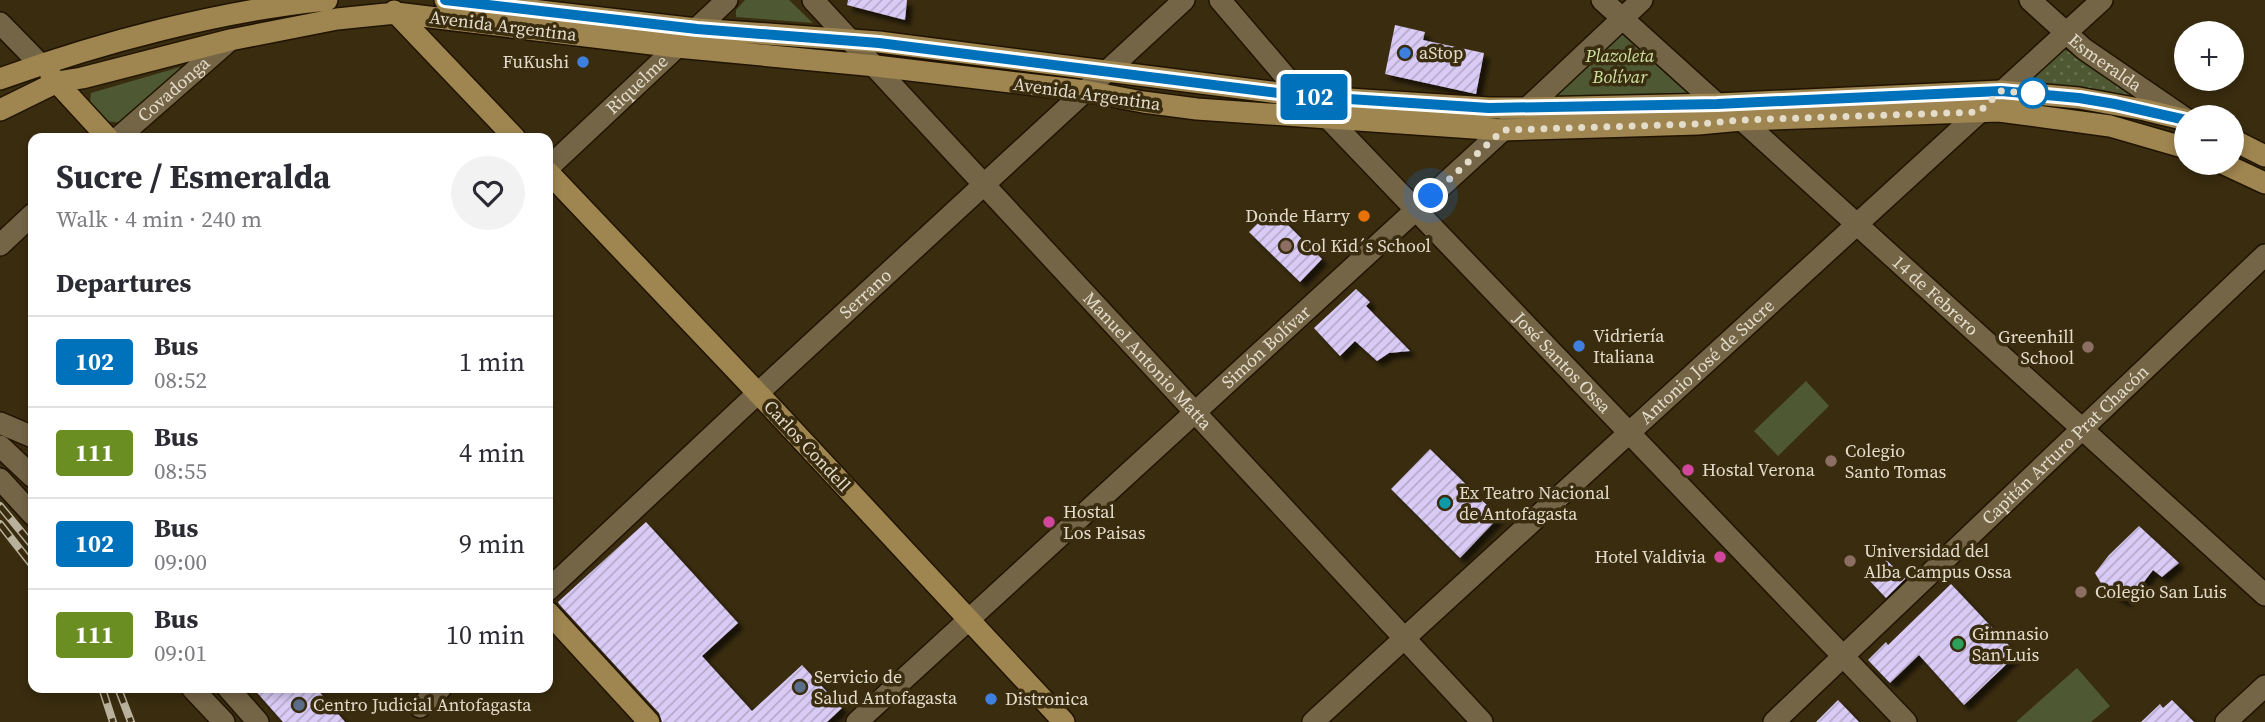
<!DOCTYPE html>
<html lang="en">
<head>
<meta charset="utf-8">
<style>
  body { margin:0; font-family:"Source Serif 4",serif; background:#f2f2f3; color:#2b2b33; height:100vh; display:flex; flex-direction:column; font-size:26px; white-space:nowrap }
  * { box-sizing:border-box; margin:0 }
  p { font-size:23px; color:#7c7c81 }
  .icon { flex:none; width:38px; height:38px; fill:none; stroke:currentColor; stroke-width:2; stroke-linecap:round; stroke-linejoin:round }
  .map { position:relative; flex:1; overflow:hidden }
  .drawer { position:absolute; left:28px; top:133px; width:525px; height:560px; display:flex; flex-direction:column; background:#fff; border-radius:14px; box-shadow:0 4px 10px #0003 }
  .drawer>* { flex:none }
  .badge { padding:0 14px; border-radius:5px; font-size:24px; line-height:46px }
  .buttons { position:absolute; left:2174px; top:21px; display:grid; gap:14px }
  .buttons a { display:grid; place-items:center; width:70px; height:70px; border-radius:50%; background:#fff; box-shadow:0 4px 10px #0003; font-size:35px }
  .you { position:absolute; width:35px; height:35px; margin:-18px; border:5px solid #fff; border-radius:50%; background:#1a73e8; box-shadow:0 0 0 10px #1a73e833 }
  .map>.badge { position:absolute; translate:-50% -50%; box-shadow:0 0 0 4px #fff }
  h2 { padding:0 28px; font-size:26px; line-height:63px }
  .round { display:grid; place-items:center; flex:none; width:74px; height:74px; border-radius:37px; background:#f2f2f3 }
  .summary { display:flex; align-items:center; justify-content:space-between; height:119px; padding:0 28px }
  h1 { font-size:33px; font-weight:700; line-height:52px }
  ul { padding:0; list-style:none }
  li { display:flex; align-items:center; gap:21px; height:91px; padding:0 28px; border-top:2px solid #e1e1e2 }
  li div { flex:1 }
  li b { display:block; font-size:26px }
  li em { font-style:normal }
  li .badge { min-width:77px; font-weight:700; text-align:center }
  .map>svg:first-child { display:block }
  .grass { fill:url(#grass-dots) }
  .green { fill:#4e5934 }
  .building { fill:url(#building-hatch); filter:url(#shadow) }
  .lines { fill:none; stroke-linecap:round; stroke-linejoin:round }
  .minor-casing { stroke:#201400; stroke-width:24 }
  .major-casing { stroke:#201400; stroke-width:24 }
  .minor { stroke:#746547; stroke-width:21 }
  .major { stroke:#9f854f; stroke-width:21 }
  .rail-casing { stroke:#bab19d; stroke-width:8 }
  .rail { stroke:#392c0f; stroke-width:5; stroke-dasharray:16; stroke-linecap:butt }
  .line-casing { stroke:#fff; stroke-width:16 }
  .line { stroke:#0072bc; stroke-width:10 }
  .walk { stroke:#e4dccb; stroke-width:7; stroke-dasharray:0 12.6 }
  .shop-dot { fill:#3f7fe0; stroke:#392c0f; stroke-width:2.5 }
  .stop-dot { fill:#fff; stroke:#0072bc; stroke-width:3.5 }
  .food-dot { fill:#e8710a; stroke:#392c0f; stroke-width:2.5 }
  .education-dot { fill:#8d6e63; stroke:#392c0f; stroke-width:2.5 }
  .hotel-dot { fill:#d1479c; stroke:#392c0f; stroke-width:2.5 }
  .culture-dot { fill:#0f9aa8; stroke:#392c0f; stroke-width:2.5 }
  .leisure-dot { fill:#2e9e5b; stroke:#392c0f; stroke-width:2.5 }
  .service-dot { fill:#5c6f8a; stroke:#392c0f; stroke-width:2.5 }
  .labels { text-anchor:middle; stroke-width:7; stroke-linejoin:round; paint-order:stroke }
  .street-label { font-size:18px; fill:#e4dccb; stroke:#392c0f }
  .poi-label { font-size:18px; fill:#e4dccb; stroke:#392c0f; text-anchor:start }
  .park-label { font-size:18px; font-style:italic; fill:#cde2a0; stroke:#392c0f }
</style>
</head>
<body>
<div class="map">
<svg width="2265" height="722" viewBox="0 0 2265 722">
  <defs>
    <pattern id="grass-dots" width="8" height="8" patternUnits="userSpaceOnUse" patternTransform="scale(1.75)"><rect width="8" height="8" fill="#4e5934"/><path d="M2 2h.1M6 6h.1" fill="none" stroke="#677050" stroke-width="1.8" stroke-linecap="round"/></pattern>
    <pattern id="building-hatch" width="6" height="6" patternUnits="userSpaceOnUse" patternTransform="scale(1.75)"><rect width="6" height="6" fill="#d9cbf6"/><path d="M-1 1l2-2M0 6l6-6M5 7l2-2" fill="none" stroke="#b4a9c8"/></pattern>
    <filter id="shadow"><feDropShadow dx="5.5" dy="5.5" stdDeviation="2" flood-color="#0009"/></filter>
  </defs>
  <rect width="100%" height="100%" fill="#392c0f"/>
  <!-- grass -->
  <path class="grass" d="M 2061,47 L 2138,97 L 2077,88 L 2021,87 Z"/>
  <!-- green -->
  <path class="green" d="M 745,0 L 789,0 L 813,23 L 736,17 L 736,10 Z
    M 1623,19 L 1717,104 L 1539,97 Z
    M 180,67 L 176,78 L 122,123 L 106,121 L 90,102 L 91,93 Z
    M 1806,381 L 1829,406 L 1778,456 L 1754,431 Z
    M 2077,668 L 2110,706 L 2091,722 L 2016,722 Z"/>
  <!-- building -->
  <path class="building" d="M 848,0 L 907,0 L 905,20 L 847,5 Z
    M 1395,25 L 1425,32 L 1423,40 L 1484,53 L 1476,94 L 1385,74 Z
    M 1272,209 L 1322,259 L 1300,282 L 1249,232 Z
    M 1356,289 L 1370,302 L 1366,306 L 1410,351 L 1389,353 L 1377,361 L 1355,341 L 1340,356 L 1314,328 Z
    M 1430,449 L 1499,517 L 1460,558 L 1391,489 Z
    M 646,522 L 738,623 L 702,656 L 752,711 L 802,665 L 842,708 L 827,722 L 662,722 L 659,713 L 559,604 L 558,602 Z
    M 2139,526 L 2179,563 L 2162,577 L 2153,570 L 2140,587 L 2124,601 L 2105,590 L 2095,573 L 2109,555 Z
    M 1886,560 L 1906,578 L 1886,598 L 1868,579 Z
    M 1951,584 L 2017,654 L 1964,705 L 1919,655 L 1890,683 L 1868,660 L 1886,642 L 1888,645 Z
    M 253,688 L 316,688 L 345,722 L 283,722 Z
    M 1838,700 L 1859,722 L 1816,722 Z
    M 2172,700 L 2194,722 L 2141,722 L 2160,704 L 2163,708 Z"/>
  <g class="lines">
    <!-- minor casing -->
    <g class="minor-casing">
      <g id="minor">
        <path id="s1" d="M 813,0 L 1482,722"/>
        <path id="s2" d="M 1220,0 L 1302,96 L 1327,117 L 1906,722"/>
        <path id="s3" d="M 1602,0 L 1717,104 L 1742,120 L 2265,595"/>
        <path id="s4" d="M 2030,0 L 2084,49 L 2186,119"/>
        <path d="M 0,23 L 40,64"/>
        <path id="s5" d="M 118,138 L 230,40"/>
        <path id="s6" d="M 548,168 L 727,0"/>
        <path d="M 0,245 L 33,214"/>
        <path d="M 0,423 L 33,437"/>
        <path d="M 0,446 L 33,477"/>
        <path d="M 0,479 L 33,515"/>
        <path id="s7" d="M 548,590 L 758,393 L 1184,0"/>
        <path d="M 192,688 L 224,722"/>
        <path d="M 228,688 L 258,722"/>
        <path d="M 420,707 L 441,688"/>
        <path id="s8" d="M 857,722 L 1539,97 L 1642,0"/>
        <path id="s9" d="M 1313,722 L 2102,0"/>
        <path id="s10" d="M 1774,722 L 2265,255"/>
        <path d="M 2226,722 L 2265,686"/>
      </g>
    </g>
    <!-- major casing -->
    <g class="major-casing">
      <path id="major" d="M 445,0 L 697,29 L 879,42 L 1302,96 L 1489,108 L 1527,108 L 1717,104 L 2001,91 L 2079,98 L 2145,110 L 2186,120
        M 394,11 L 515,138
        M 51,76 L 108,138
        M 0,79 C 102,42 220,11 327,0
        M 0,110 L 57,82 L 82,78 L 230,40 L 337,19 L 396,13 L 677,47 L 876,66 L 1085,91 L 1143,102 L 1197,109 L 1502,130 L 1698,124 L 1742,120 L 1999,111 L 2110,126 L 2186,148
        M 2231,139 L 2265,156
        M 2222,163 L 2265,183
        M 548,172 L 773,409 L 1064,722
        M 548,612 L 649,722"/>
    </g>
    <!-- minor -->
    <use href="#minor" class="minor"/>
    <!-- major -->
    <use href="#major" class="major"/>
    <!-- rail casing -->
    <g class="rail-casing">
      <path id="rail" d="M 0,506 L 33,546
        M 0,524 L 33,566
        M 102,688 L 113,722
        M 118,688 L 131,722"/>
    </g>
    <!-- rail -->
    <use href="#rail" class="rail"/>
  </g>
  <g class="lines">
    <!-- line casing -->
    <g class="line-casing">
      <path id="line" d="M 445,0 L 697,29 L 879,43 L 1302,96 L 1489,108 L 1717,104 L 2001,91 L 2079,98 L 2115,104 L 2186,120"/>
    </g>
    <!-- line -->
    <use href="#line" class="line"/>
    <!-- walk -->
    <path class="walk" d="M 1431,196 L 1503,130 L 1698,124 L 1742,120 L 1979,112 L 2001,91 L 2036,94 L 2033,93"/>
  </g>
  <!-- markers -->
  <g class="shop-dot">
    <circle cx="1405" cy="53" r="7"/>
    <circle cx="583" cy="62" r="7"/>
    <circle cx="1579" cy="346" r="7"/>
    <circle cx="991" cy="699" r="7"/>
  </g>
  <circle class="stop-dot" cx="2033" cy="93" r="14"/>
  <circle class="food-dot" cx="1364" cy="216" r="7"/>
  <g class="education-dot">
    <circle cx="1286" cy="246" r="7"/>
    <circle cx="2088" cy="347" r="7"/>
    <circle cx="1831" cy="461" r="7"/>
    <circle cx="1850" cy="561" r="7"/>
    <circle cx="2081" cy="592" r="7"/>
  </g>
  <g class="hotel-dot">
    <circle cx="1688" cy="470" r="7"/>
    <circle cx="1049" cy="522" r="7"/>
    <circle cx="1720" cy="557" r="7"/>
  </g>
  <circle class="culture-dot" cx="1445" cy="503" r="7"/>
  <circle class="leisure-dot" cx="1958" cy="644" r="7"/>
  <g class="service-dot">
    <circle cx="800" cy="687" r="7"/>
    <circle cx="299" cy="705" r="7"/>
  </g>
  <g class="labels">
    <!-- street labels -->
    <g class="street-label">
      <text transform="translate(503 26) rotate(7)" y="6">Avenida Argentina</text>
      <text dy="6" stroke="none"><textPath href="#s4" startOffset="98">Esmeralda</textPath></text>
      <text dy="6" stroke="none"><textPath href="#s6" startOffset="122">Riquelme</textPath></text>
      <text dy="6" stroke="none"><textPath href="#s5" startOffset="74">Covadonga</textPath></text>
      <text transform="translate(1087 94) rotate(8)" y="6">Avenida Argentina</text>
      <text dy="6" stroke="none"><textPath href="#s7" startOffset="434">Serrano</textPath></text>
      <text dy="6" stroke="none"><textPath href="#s3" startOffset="446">14 de Febrero</textPath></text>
      <text dy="6" stroke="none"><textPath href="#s8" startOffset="555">Simón Bolívar</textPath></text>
      <text dy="6" stroke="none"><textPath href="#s1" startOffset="492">Manuel Antonio Matta</textPath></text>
      <text dy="6" stroke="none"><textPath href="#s9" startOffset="534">Antonio José de Sucre</textPath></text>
      <text dy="6" stroke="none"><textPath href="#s2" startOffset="499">José Santos Ossa</textPath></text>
      <text dy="6" stroke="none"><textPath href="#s10" startOffset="402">Capitán Arturo Prat Chacón</textPath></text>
      <text transform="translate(807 446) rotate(47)" y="6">Carlos Condell</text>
    </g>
    <!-- poi labels -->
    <g class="poi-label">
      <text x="1419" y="59">aStop</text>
      <text x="569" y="68" text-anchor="end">FuKushi</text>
      <text x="1350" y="222" text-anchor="end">Donde Harry</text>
      <text x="1300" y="252">Col Kid´s School</text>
      <text x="1593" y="342">Vidriería<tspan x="1593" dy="21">Italiana</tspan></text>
      <text x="2074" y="343" text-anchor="end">Greenhill<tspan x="2074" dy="21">School</tspan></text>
      <text x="1845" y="457">Colegio<tspan x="1845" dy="21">Santo Tomas</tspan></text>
      <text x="1702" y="476">Hostal Verona</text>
      <text x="1459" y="499">Ex Teatro Nacional<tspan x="1459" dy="21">de Antofagasta</tspan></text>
      <text x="1063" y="518">Hostal<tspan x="1063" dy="21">Los Paisas</tspan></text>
      <text x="1864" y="557">Universidad del<tspan x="1864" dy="21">Alba Campus Ossa</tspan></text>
      <text x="1706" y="563" text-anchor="end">Hotel Valdivia</text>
      <text x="2095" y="598">Colegio San Luis</text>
      <text x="1972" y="640">Gimnasio<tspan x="1972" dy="21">San Luis</tspan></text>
      <text x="814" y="683">Servicio de<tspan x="814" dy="21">Salud Antofagasta</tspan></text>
      <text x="1005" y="705">Distronica</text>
      <text x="313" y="711">Centro Judicial Antofagasta</text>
    </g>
    <!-- park labels -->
    <g class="park-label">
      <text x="1620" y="62">Plazoleta<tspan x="1620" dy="21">Bolívar</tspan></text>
    </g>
  </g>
</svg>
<div class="buttons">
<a>+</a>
<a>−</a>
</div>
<div class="you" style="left:1431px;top:196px"></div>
<b class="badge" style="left:1314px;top:97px;background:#0072bc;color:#fff">102</b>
<section class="drawer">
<div class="summary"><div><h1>Sucre / Esmeralda</h1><p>Walk · 4 min · 240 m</p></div><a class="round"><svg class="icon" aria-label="heart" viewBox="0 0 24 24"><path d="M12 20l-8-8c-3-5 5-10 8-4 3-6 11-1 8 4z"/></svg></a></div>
<h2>Departures</h2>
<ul>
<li><span class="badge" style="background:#0072bc;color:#fff">102</span><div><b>Bus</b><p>08:52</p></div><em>1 min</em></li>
<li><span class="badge" style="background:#6b8e23;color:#fff">111</span><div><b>Bus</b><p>08:55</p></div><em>4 min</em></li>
<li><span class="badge" style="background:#0072bc;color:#fff">102</span><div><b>Bus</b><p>09:00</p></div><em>9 min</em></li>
<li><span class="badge" style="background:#6b8e23;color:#fff">111</span><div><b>Bus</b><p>09:01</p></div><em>10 min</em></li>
</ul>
</section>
</div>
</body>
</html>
